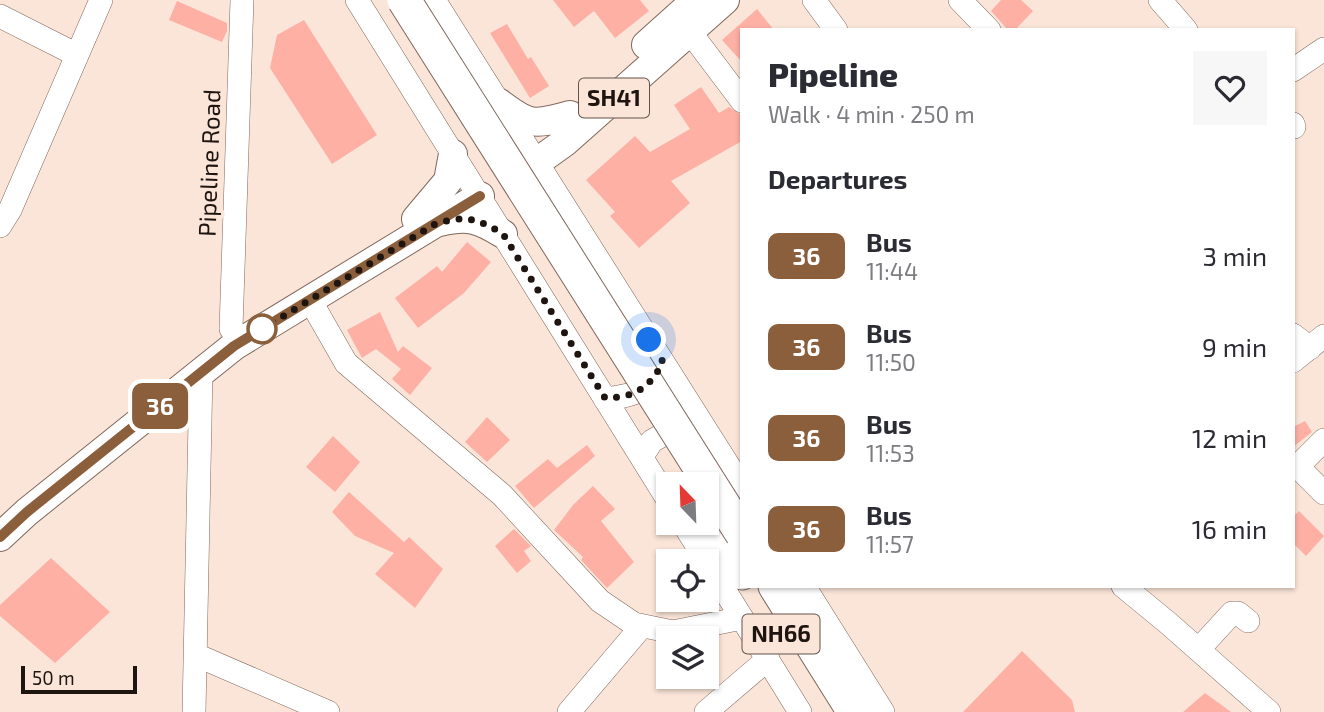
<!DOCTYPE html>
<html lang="en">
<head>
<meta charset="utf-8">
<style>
  body { margin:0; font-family:"Exo 2",sans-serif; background:#f7f7f7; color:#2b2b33; height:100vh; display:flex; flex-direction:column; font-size:26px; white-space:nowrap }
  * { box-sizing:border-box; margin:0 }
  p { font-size:23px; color:#7c7c81 }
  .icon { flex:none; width:38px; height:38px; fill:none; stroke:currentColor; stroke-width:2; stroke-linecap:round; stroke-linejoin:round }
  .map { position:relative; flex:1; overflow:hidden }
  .sheet { position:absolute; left:740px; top:28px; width:555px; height:560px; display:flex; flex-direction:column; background:#fff; border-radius:0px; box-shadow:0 2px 5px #0004 }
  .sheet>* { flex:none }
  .badge { padding:0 14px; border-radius:10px; font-size:24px; line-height:46px }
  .needle { width:46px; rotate:337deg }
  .fabs { position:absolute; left:656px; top:472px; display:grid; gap:14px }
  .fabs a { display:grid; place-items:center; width:63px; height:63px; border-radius:0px; background:#fff; box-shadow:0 2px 5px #0004; font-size:35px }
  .scale { position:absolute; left:21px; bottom:18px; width:116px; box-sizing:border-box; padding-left:7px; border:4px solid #1e1510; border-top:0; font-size:19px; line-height:24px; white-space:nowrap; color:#1e1510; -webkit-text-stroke:5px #fbe5d9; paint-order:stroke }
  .you { position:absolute; width:35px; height:35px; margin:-18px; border:5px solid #fff; border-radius:50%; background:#1a73e8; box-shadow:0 0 0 10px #1a73e833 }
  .map>.badge { position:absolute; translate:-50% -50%; box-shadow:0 0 0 4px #fff }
  h2 { padding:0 28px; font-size:26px; line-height:63px }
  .round { display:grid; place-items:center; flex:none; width:74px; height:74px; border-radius:0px; background:#f7f7f7 }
  .overview { display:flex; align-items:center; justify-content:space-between; height:119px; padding:0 28px }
  h1 { font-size:33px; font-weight:800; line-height:52px }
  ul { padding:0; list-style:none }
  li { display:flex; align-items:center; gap:21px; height:91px; padding:0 28px }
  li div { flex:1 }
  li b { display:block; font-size:26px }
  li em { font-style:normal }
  li .badge { min-width:77px; font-weight:700; text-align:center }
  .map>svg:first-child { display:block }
  .building { fill:#feb0a5 }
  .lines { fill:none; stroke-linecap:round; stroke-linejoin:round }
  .minor-casing { stroke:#80685b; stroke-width:24 }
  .major-casing { stroke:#80685b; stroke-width:30 }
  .highway-casing { stroke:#80685b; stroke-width:35 }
  .minor { stroke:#fff; stroke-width:23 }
  .major { stroke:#fff; stroke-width:28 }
  .highway { stroke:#fff; stroke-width:33 }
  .highway-bridge-casing { stroke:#80685b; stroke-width:35; stroke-linecap:butt }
  .highway-bridge { stroke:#fff; stroke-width:33 }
  .line-casing { stroke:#fff; stroke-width:16 }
  .line { stroke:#8b5e3c; stroke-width:10 }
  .walk { stroke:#1e1510; stroke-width:7; stroke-dasharray:0 12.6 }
  .stop-dot { fill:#fff; stroke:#8b5e3c; stroke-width:3.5 }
  .labels { text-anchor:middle; stroke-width:7; stroke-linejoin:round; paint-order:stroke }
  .shield { fill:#fbe5d9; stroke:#60534c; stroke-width:2 }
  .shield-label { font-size:23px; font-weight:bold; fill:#1e1510 }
  .street-label { font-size:24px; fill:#1e1510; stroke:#fbe5d9 }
</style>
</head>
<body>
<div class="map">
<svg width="1324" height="712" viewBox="0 0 1324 712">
  <rect width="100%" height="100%" fill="#fbe5d9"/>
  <!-- building -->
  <path class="building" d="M 553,0 L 640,0 L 649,11 L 615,38 L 594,11 L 574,27 Z
    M 1001,0 L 1021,0 L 1033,11 L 1015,30 L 1008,30 L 991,11 Z
    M 177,1 L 227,23 L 227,31 L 222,42 L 169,20 Z
    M 757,9 L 774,30 L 742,30 L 742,62 L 722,40 Z
    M 304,20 L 377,135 L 332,164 L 270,68 L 277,35 Z
    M 507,24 L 528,59 L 531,57 L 549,86 L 530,98 L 490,33 Z
    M 701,87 L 719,113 L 729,107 L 740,114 L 742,119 L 742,141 L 671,181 L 690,203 L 639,248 L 610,216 L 615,212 L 586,180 L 635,136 L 650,152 L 690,129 L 674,105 Z
    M 467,242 L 491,262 L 464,293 L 418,328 L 395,298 L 437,266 L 442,272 Z
    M 380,312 L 398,352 L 403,346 L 432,368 L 410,395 L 392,379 L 401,369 L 376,349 L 362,358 L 347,330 Z
    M 487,417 L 510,440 L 487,462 L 465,442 Z
    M 1305,421 L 1312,432 L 1293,447 L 1293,427 Z
    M 333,436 L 360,462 L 335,492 L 306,467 Z
    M 587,445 L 595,456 L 534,508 L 515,486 L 548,459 L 557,468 Z
    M 593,486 L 615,509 L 601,521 L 634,562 L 607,588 L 581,560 L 583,557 L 554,530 L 573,505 Z
    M 349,492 L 404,542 L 409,537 L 443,569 L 415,608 L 375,574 L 394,553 L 355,536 L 332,512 Z
    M 1299,511 L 1324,536 L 1306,556 L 1293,543 L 1293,517 Z
    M 514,529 L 531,546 L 524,551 L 531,561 L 517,573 L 495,546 Z
    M 51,558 L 110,612 L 55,663 L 0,616 L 0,605 Z
    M 1022,651 L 1072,700 L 1075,712 L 963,712 Z
    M 1205,693 L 1231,712 L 1183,712 Z"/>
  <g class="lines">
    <!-- minor casing -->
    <g class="minor-casing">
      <path id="minor" d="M 357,0 L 668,500
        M 434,0 L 742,487
        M 814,0 L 836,30
        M 960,0 L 989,30
        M 1160,0 L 1186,30
        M 0,16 L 77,55
        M 690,32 L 742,101
        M 1293,70 L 1324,49
        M 1293,124 L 1294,127
        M 0,226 L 10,210 L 101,0
        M 310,300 L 346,363 L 502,495 L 600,601 L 634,624 L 673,632 L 742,618
        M 231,329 L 242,0
        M 1293,335 L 1310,348
        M 1293,361 L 1324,336
        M 605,399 C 624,397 646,393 656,375
        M 1324,440 L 1304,460 L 1300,469 L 1324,493
        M 642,456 L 652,441 L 682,424 L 689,423
        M 683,523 L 800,712
        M 804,586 L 883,712
        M 1123,586 L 1168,623 L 1269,712
        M 1199,649 L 1232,613 L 1238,613 L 1248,621
        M 196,655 L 328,712
        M 194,712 L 201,372
        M 569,712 L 642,626
        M 706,712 L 768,659"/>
    </g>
    <!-- major casing -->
    <g class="major-casing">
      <path id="major" d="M 646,45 L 696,0
        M 498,102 C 528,125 533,126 570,115
        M 537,162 L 565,142 L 725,0
        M 416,219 L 448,181 L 453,154
        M 440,222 C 468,215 479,219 503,234
        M 0,537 L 27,512 L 234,346 L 480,196"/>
    </g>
    <!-- highway casing -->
    <g class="highway-casing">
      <path id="highway" d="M 707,518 L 742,573
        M 775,586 L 854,712"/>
    </g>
    <!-- minor -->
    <use href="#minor" class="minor"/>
    <!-- major -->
    <use href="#major" class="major"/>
    <!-- highway -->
    <use href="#highway" class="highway"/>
    <!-- highway-bridge casing -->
    <g class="highway-bridge-casing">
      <path id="highway-bridge" d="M 404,0 L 742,534"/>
    </g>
    <!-- highway-bridge -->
    <use href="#highway-bridge" class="highway-bridge"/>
  </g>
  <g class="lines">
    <!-- line casing -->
    <g class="line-casing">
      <path id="line" d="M 0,537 L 27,512 L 234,346 L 480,196"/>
    </g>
    <!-- line -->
    <use href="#line" class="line"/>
    <!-- walk -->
    <path class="walk" d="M 262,329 L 435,224 C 465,215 477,218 503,234 L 605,398 C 635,397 649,389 663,362 L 649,340"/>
  </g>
  <!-- markers -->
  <circle class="stop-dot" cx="262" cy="329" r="14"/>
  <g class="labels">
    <!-- shield labels -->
    <g class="shield">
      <rect x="579" y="78.5" width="70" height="39" rx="5"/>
      <rect x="742.5" y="614.5" width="77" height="39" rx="5"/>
    </g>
    <g class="shield-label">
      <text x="614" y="106">SH41</text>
      <text x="781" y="642">NH66</text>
    </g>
    <!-- street labels -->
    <g class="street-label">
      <text transform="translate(210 163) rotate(-88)" y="8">Pipeline Road</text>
    </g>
  </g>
</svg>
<div class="fabs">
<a><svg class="needle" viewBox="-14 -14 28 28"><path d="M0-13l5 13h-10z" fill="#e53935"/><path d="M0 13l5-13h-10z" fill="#7c7c81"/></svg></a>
<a><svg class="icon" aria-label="locate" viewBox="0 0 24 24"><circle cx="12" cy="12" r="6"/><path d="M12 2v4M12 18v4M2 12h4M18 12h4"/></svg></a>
<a><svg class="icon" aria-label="layers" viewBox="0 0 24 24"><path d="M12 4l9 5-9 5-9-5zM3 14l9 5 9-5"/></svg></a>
</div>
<div class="scale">50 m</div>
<div class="you" style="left:649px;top:340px"></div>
<b class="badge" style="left:160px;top:406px;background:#8b5e3c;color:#fff">36</b>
<section class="sheet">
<div class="overview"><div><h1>Pipeline</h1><p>Walk · 4 min · 250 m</p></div><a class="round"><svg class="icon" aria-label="heart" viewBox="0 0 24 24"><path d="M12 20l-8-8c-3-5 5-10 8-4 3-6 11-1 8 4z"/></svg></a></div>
<h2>Departures</h2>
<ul>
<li><span class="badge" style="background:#8b5e3c;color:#fff">36</span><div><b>Bus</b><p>11:44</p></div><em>3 min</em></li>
<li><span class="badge" style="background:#8b5e3c;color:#fff">36</span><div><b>Bus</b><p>11:50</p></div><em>9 min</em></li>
<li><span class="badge" style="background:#8b5e3c;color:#fff">36</span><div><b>Bus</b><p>11:53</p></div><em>12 min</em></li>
<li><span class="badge" style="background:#8b5e3c;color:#fff">36</span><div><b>Bus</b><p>11:57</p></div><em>16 min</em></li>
</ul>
</section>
</div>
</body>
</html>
